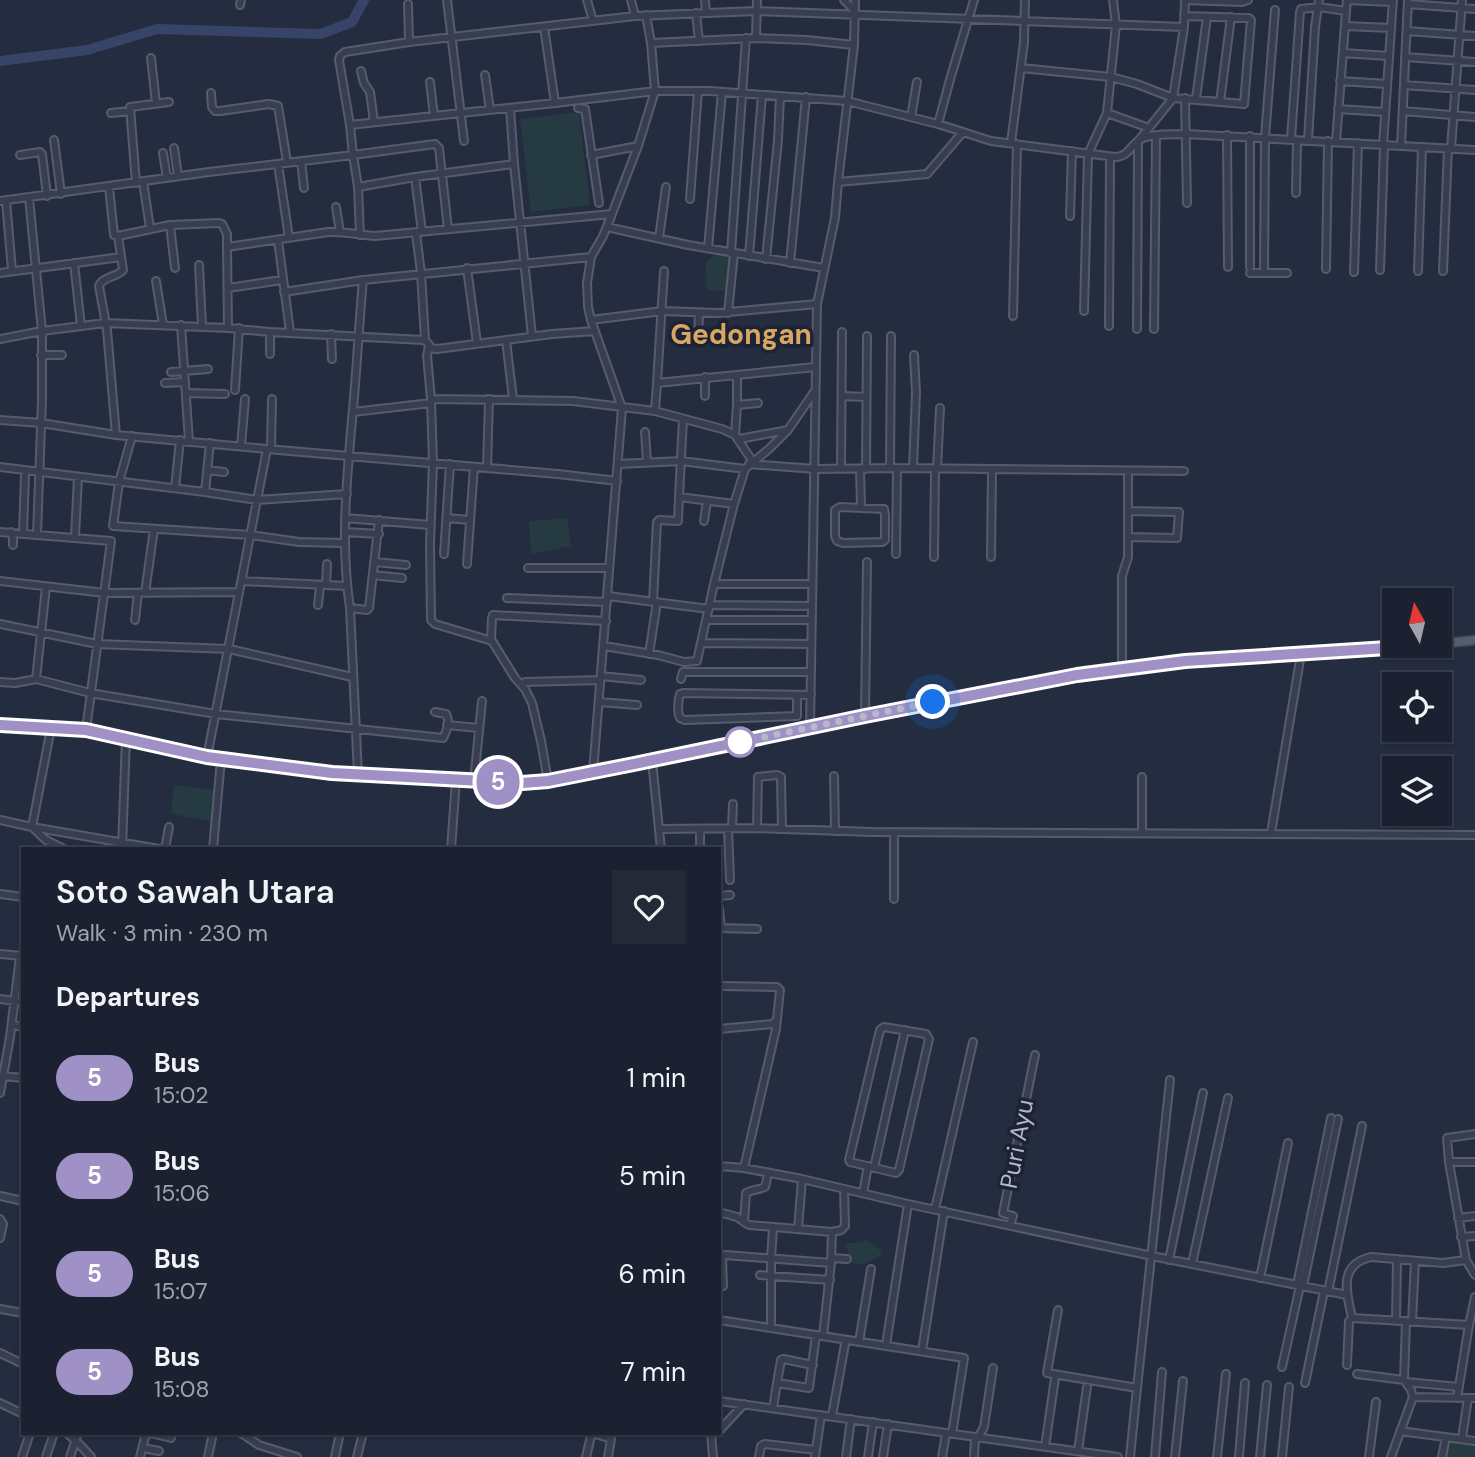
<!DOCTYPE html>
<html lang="en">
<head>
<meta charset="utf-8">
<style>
  body { margin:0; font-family:"DM Sans",sans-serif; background:#242938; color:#f1f3f6; height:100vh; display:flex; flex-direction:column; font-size:26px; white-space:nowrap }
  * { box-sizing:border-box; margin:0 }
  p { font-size:23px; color:#a0a3ab }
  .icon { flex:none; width:38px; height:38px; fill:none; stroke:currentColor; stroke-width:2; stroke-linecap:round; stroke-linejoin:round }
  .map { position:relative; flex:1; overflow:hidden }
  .panel { position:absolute; left:21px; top:847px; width:700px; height:588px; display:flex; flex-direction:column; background:#1b2130; border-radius:0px; box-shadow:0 2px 5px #0004,0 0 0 2px #393e4c }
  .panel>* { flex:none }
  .badge { padding:0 14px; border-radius:23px; font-size:24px; line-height:46px }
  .needle { width:46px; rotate:352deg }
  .tools { position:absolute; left:1382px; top:588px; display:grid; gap:14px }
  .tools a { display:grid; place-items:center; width:70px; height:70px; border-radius:0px; background:#1b2130; box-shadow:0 2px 5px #0004,0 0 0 2px #393e4c; font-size:35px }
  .you { position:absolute; width:35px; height:35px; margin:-18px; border:5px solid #fff; border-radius:50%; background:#1a73e8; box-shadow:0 0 0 10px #1a73e833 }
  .map>.badge { position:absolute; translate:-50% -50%; box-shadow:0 0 0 4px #fff }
  h2 { padding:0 35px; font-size:26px; line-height:63px }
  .round { display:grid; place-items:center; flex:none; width:74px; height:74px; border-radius:0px; background:#242938 }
  .head { display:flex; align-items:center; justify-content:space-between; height:119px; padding:0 35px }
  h1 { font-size:33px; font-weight:600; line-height:52px }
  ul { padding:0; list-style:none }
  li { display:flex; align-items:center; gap:21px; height:98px; padding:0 35px }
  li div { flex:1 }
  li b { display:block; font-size:26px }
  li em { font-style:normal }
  li .badge { min-width:77px; font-weight:700; text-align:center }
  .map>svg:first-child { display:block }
  .green { fill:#263a41 }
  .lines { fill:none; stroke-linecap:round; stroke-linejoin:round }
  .river { stroke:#384467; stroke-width:10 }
  .minor-casing { stroke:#565c6d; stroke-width:10 }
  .major-casing { stroke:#424758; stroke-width:11 }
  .minor { stroke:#383e4f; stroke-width:6 }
  .major { stroke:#565d6f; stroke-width:8 }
  .line-casing { stroke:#fff; stroke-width:16 }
  .line { stroke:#9f91c5; stroke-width:10 }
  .walk { stroke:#b5baca; stroke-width:7; stroke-dasharray:0 12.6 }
  .stop-dot { fill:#fff; stroke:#9f91c5; stroke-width:3.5 }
  .labels { text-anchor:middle; stroke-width:7; stroke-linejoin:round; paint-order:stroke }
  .street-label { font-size:24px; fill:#b5baca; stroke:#1d2334 }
  .quarter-label { font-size:28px; font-weight:bold; fill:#d7a763; stroke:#1d2334 }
</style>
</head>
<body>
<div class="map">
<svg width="1475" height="1457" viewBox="0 0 1475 1457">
  <rect width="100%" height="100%" fill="#242c40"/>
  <!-- green -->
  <path class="green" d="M 579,112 L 590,205 L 531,212 L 520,119 Z
    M 716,254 L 732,256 L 729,291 L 708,290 L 705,287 C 708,278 705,271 706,261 Z
    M 567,518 L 571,546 L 531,554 L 529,521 Z
    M 174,785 L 215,790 L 212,821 L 171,814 Z
    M 866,1240 C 873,1243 879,1247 882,1255 L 863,1264 L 849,1263 L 848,1249 L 844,1248 L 847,1243 L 859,1243 Z
    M 1448,1439 L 1475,1443 L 1475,1457 L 1444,1457 Z"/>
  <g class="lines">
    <!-- river -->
    <path class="river" d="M 0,61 L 87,50 L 157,29 L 321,34 L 352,22 L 364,0"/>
    <!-- minor casing -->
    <g class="minor-casing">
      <path id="minor" d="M 447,0 L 464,141
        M 587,0 L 593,21
        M 631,0 L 635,16
        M 705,0 L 706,13
        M 844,0 L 855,11
        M 408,4 L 409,42
        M 1408,4 L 1475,9
        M 240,5 L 241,0
        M 1346,11 L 1347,0 L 1392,2
        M 696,13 L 699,41
        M 1345,26 L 1391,28
        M 544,27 L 555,103
        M 1407,31 L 1475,36
        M 756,38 L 757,0
        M 651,43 L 756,38 L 807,40 L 854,45
        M 1343,53 L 1389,56
        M 1405,57 L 1475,62
        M 151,58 L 156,103
        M 1021,68 L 1111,77 L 1137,84 L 1173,98 L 1244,104 L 1251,20 L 1249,18 L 1184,16
        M 361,71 L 364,83 L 370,92 L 374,122
        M 485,75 L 490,110
        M 1340,81 L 1387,84
        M 430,82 L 434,116
        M 1404,85 L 1475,90
        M 211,93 L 212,107 L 215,111 L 220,111 L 269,104 L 278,106 L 287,162
        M 1185,98 L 1187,203
        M 1196,99 L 1207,17
        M 1220,102 L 1231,17
        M 510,108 L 514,164 L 532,336
        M 578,108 L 585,109 L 599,203
        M 1338,109 L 1385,112
        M 1403,111 L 1475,117
        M 111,113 L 130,111
        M 1107,113 L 1149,128
        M 911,117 L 917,82
        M 938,124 L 951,76 L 974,0
        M 350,125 L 339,60 L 340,56 L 345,52 L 409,42 L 635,16 L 756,11 L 1184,27
        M 1227,135 L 1228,267
        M 1250,136 L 1250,267
        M 1140,139 L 1173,98 L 1184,27 L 1185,0 L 1242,2 L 1248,0
        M 1291,139 L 1300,12 L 1301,9 L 1319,7 L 1346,11 L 1336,142
        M 54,140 L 61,194
        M 1308,140 L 1315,27 L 1319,0
        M 1011,143 L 1024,42 L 1025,0
        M 1383,145 L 1393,0
        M 1401,146 L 1408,0
        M 174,148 L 178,176
        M 1451,149 L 1462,0
        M 163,153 L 167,178
        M 20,155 L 40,152 L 42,154 L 47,196
        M 591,155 L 638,146
        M 301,161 L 304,188
        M 278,164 L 289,238
        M 415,177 L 422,232
        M 143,182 L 150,228
        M 838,182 L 927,174 L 963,132
        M 136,183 L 130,107 L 169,102
        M 109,187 L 114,235 L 118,236
        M 358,187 L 415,177 L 514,164
        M 1296,193 L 1297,140
        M 29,198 L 42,331 L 42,400 L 37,534
        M 690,199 L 698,91
        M 6,200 L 12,271
        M 0,201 L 209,172 L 353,155 L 350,125 L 359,124 L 555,103 L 655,91 L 710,91 L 847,101 L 938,124 L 991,141 L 1115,157 C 1129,157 1130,145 1141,139 C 1153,133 1173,135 1186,134 L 1475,150
        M 336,207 L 340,232
        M 1070,216 L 1072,151
        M 170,225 L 175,268
        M 607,227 L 688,245 L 824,268
        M 416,233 L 421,273 L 425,340
        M 360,235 L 358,187 L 353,155 L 435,144 L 439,148 L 448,229
        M 659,238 L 666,187
        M 278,240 L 290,332
        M 227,247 L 228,328
        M 708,248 L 722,92
        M 731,253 L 746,38
        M 749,256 L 762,95
        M 766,259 L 778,140 L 780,96
        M 74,263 L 81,326
        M 790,263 L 806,97
        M 199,265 L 202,326
        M 467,268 L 477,343
        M 1326,269 L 1328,141
        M 1380,270 L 1384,145
        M 1418,271 L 1422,147
        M 1443,271 L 1448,148
        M 1354,272 L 1358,143
        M 0,273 L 121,257
        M 1250,273 L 1264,273 L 1265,137 L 1275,10
        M 1264,273 L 1287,273
        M 156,281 L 163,325
        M 228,288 L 282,280
        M 284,292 L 363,280 L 591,257
        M 1084,311 L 1088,154 L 1107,113 L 1116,25 L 1113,0
        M 728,313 L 734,253
        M 1013,316 L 1017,144
        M 591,320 L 662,311 L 718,313 L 817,304
        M 181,325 L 189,441
        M 1109,326 L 1110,157
        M 1137,329 L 1138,141
        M 1154,329 L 1156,136
        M 270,332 L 270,354
        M 331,334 L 332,359
        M 0,339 L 42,331 L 105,323 L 228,328 L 270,332 L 423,340 L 427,342 L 431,348 L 437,349 L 552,334 L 595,331
        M 506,340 L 513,399
        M 698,341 L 699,313
        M 429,345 L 427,356 L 431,399 L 573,401 L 655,411 L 722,429 L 735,435 L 753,462
        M 41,355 L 62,355
        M 171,372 L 208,369
        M 705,377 L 705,396
        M 165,383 L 185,382
        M 657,383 L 664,271
        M 235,390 L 239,328
        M 186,393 L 225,394
        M 842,396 L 866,397
        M 431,399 L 433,463 L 430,544 L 431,620 L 435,624 L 492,641 L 515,678 L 525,689 L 532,703 L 541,741 L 548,781
        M 737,405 L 758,403
        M 655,411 L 657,383 L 815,367
        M 353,412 L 431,403
        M 683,419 L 679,497 L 734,504
        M 0,420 L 41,423 L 116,435 L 267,449 L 558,474 L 617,481
        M 645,432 L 647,462
        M 116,435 L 107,330 L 99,286 C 102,277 117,277 123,270 L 118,236 L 170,225 L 219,223 L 222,224 L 227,234 L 227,247 L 328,232 C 344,231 359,235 375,236 L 612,214
        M 735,435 L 737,405 L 737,376
        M 132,436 L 119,482 L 113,526 L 250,535 L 299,542 L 344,543
        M 739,439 L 788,430
        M 241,446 L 245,399
        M 271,449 L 272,399
        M 618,464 L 681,461 L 745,469
        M 749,464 L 815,469 L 897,468 L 1184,471
        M 0,467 L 205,492 L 257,500 L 347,494
        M 487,468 L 489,399
        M 890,468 L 891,336
        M 913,468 L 916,393 L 914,355
        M 841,469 L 842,332
        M 860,469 L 861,507
        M 866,469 L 867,336
        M 937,469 L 940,408
        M 207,470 L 224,472
        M 175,488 L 180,440
        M 205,492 L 210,443
        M 840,507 L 884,509 L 885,515 L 885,540 L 882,542 L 843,543 L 837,541 L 835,536 L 835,510 Z
        M 345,518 L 430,525
        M 447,518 L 470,520
        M 704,521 L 707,501
        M 0,532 L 111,541 L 86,730
        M 11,532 L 13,539 L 13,545
        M 345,532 L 379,534
        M 23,533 L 25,475
        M 75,537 L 78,477
        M 1128,537 L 1177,538 L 1179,512 L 1128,511
        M 444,554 L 450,464
        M 896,554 L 897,468
        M 934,557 L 935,469
        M 991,557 L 992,469
        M 375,562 L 406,565
        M 467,564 L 474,467
        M 528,568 L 609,568
        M 373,575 L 402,578
        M 0,581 L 105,593 L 239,592
        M 242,581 L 347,586
        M 714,584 L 811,584
        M 326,585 L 327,564
        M 46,587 L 36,679 L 90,693 L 216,714 L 443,738 C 447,731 450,721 446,714 L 435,712
        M 145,593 L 154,529
        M 608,596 L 709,609
        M 507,598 L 607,602
        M 653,602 L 657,522 L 659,520 L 678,521 L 679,497
        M 318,605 L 320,585
        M 712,605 L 811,606
        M 350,608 L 367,610 L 369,608 L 379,520
        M 493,615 L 606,621
        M 135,620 L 138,593
        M 706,620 L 811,620
        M 0,624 L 97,644 L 229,649 L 352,677
        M 491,640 L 492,618
        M 701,643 L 811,644
        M 604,646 L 658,655 L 684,662 L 697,661 L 714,584 L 734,504 L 745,469 L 770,448 L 788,430 L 814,392
        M 649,654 L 657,602
        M 1122,668 L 1122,576 L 1128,557 L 1128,475
        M 601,676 L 641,680
        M 681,679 L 683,672 L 810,672
        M 0,682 L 15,683 L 36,679
        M 525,682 L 600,680
        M 797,695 L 797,716 L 685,720 L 680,718 C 677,712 678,701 680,694 L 683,693 L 811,695
        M 599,702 L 637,705
        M 865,716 L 867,562
        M 447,725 L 479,728
        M 51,728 L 32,827 L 159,849
        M 810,728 L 817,304 L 835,218 L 838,182 L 854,45 L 855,0
        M 207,757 L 267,449
        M 652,761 L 661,849
        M 593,772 L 622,408 L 591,320 L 588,307 L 587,283 L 591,257 L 603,236 L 612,214 L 638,146 L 655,91 L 651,43 L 646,15
        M 358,774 L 350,608 C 340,543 347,475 353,409 C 357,366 359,323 363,280
        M 834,776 L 835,831
        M 474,781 L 482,701
        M 0,820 L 32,827 L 46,840 L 64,849
        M 732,828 L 733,804
        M 757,828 L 758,777 L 777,775 L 781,777 L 781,779 L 782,829
        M 659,829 L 757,828 L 872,832 L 1475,835
        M 700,829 L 700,849
        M 728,829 L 730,880
        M 894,832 L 894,899
        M 1142,833 L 1142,777
        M 1271,833 L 1301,654
        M 122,849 L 126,738
        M 165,849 L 169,827
        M 213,849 L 221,759
        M 451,849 L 456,780
        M 0,894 L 23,897
        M 719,896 L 730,895
        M 719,908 L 721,928
        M 719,928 L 757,929
        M 0,954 L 22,956
        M 719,986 L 777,987 L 780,990 L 776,1029 L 744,1168
        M 0,999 L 23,1002
        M 12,1025 L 23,1027
        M 884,1027 L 926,1034 L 929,1039 L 899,1170 L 896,1173 L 850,1162 L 849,1160 L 880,1030 Z
        M 719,1029 L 773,1024 L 777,1019
        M 2,1076 L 23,1078
        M 0,1093 L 10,1037 L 20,956
        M 1449,1162 L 1475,1162
        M 719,1166 L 744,1168 L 802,1179 L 908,1204 L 1152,1256 L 1347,1295
        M 874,1168 L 905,1030
        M 863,1193 L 868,1166
        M 0,1196 L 23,1201
        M 935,1209 L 973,1042
        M 719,1212 L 737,1217 L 749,1225 L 832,1232 L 831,1263 L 823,1336
        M 1458,1218 L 1475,1216
        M 0,1219 L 3,1224 L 0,1238
        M 744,1222 L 746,1193 C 750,1190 758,1190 765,1187 L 768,1174
        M 1010,1225 L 1013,1216 L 1003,1213 L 1035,1055
        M 798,1229 L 802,1179
        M 832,1232 L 841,1230 L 845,1226 L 844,1189
        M 1461,1237 L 1475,1236
        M 831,1258 L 847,1259
        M 1169,1260 L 1203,1093
        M 1466,1260 L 1475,1275
        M 1192,1264 L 1228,1098
        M 760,1275 L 830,1280
        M 1260,1278 L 1288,1143
        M 1297,1285 L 1331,1118
        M 723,1286 L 722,1257 L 725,1255 L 831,1263
        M 1303,1286 L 1338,1119
        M 1328,1292 L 1362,1126
        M 0,1309 L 23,1313
        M 1058,1310 L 1047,1373 L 1137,1388 L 1130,1457
        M 719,1320 L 964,1358 L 952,1434
        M 1396,1321 L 1397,1259
        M 1412,1322 L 1415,1261
        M 1469,1325 L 1475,1297
        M 771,1328 L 771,1259 L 773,1228
        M 859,1342 L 871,1269
        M 886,1345 L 908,1204
        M 922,1351 L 944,1211
        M 0,1353 L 23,1364
        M 1347,1365 L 1349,1321 L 1352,1318
        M 1282,1367 L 1300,1286
        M 1357,1374 L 1404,1380 L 1411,1390 L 1413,1397 L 1391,1457
        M 1404,1380 L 1406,1322
        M 1406,1382 L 1459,1387
        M 777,1383 L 781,1360 L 783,1359 L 813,1365
        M 1305,1383 L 1324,1291
        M 1137,1388 L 1170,1080
        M 1413,1397 L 1475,1398
        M 1457,1398 L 1469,1325 L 1352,1318 C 1347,1293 1337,1265 1371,1257 L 1443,1263 L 1466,1260 L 1449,1162 L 1447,1138 L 1475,1134
        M 719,1401 L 1118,1457
        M 0,1403 L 23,1414
        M 773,1408 L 777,1383 L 809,1388 L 816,1335
        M 832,1416 L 845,1344
        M 719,1431 L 744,1404
        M 1400,1431 L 1475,1441
        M 67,1433 L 80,1445 L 91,1457
        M 150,1433 L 171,1438
        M 241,1433 L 259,1445 L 297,1457
        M 711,1433 L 713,1457
        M 978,1438 L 984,1427 L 993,1368
        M 1462,1438 L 1468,1398
        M 1045,1447 L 1055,1378
        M 143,1448 L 159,1451
        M 1078,1451 L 1087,1387
        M 22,1457 L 30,1433
        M 46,1457 L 54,1433
        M 70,1457 L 78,1433
        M 140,1457 L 146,1433
        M 208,1457 L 213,1433
        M 335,1457 L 340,1433
        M 357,1457 L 363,1433
        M 586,1457 L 591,1436 L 596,1434 L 611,1439 L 608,1457
        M 759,1457 L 761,1446 L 765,1444 L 816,1450
        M 815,1457 L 821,1415
        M 846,1457 L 851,1419
        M 868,1457 L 873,1422
        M 883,1457 L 888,1424
        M 942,1457 L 946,1434
        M 974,1457 L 975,1438
        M 1155,1457 L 1162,1372
        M 1175,1457 L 1183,1381
        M 1217,1457 L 1226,1374
        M 1239,1457 L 1245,1383
        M 1260,1457 L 1267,1385
        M 1282,1457 L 1289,1387
        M 1369,1457 L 1376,1402
        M 1442,1457 L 1446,1437"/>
    </g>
    <!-- major casing -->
    <g class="major-casing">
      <path id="major" d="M 1440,644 L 1475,640
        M 0,725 L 86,730 L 207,757 L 332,773 L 522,783 L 548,781 L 652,761 L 865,716 L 1082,674 L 1185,661 L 1419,646"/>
    </g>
    <!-- minor -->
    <use href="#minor" class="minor"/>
    <!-- major -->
    <use href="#major" class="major"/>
  </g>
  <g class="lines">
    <!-- line casing -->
    <g class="line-casing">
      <path id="line" d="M 0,725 L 86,730 L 207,757 L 332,773 L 522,783 L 548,781 L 634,764 L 865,716 L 1077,675 L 1185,661 L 1419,646"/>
    </g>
    <!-- line -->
    <use href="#line" class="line"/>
    <!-- walk -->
    <path class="walk" d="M 740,742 L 933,702"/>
  </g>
  <!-- markers -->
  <circle class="stop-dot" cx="740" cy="742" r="14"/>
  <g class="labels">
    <!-- street labels -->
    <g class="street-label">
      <text transform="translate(1017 1144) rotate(-79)" y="8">Puri Ayu</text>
    </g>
    <!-- quarter labels -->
    <g class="quarter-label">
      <text x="741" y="344">Gedongan</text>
    </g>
  </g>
</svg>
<div class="tools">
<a><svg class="needle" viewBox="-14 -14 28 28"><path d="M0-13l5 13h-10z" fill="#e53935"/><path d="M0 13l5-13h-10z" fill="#a0a3ab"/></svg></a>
<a><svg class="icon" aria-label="locate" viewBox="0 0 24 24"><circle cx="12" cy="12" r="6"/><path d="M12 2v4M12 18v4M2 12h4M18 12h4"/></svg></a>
<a><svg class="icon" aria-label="layers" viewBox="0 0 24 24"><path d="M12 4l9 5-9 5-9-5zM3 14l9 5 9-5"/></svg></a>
</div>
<div class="you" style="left:933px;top:702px"></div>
<b class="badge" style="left:498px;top:782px;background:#9f91c5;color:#fff">5</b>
<section class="panel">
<div class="head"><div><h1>Soto Sawah Utara</h1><p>Walk · 3 min · 230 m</p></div><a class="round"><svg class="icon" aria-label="heart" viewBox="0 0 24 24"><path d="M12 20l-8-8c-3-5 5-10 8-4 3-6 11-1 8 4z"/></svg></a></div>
<h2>Departures</h2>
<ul>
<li><span class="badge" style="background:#9f91c5;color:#fff">5</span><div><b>Bus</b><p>15:02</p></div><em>1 min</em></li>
<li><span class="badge" style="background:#9f91c5;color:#fff">5</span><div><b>Bus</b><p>15:06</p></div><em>5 min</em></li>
<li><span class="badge" style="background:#9f91c5;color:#fff">5</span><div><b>Bus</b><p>15:07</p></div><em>6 min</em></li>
<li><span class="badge" style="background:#9f91c5;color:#fff">5</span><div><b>Bus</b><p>15:08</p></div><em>7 min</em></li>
</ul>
</section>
</div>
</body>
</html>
